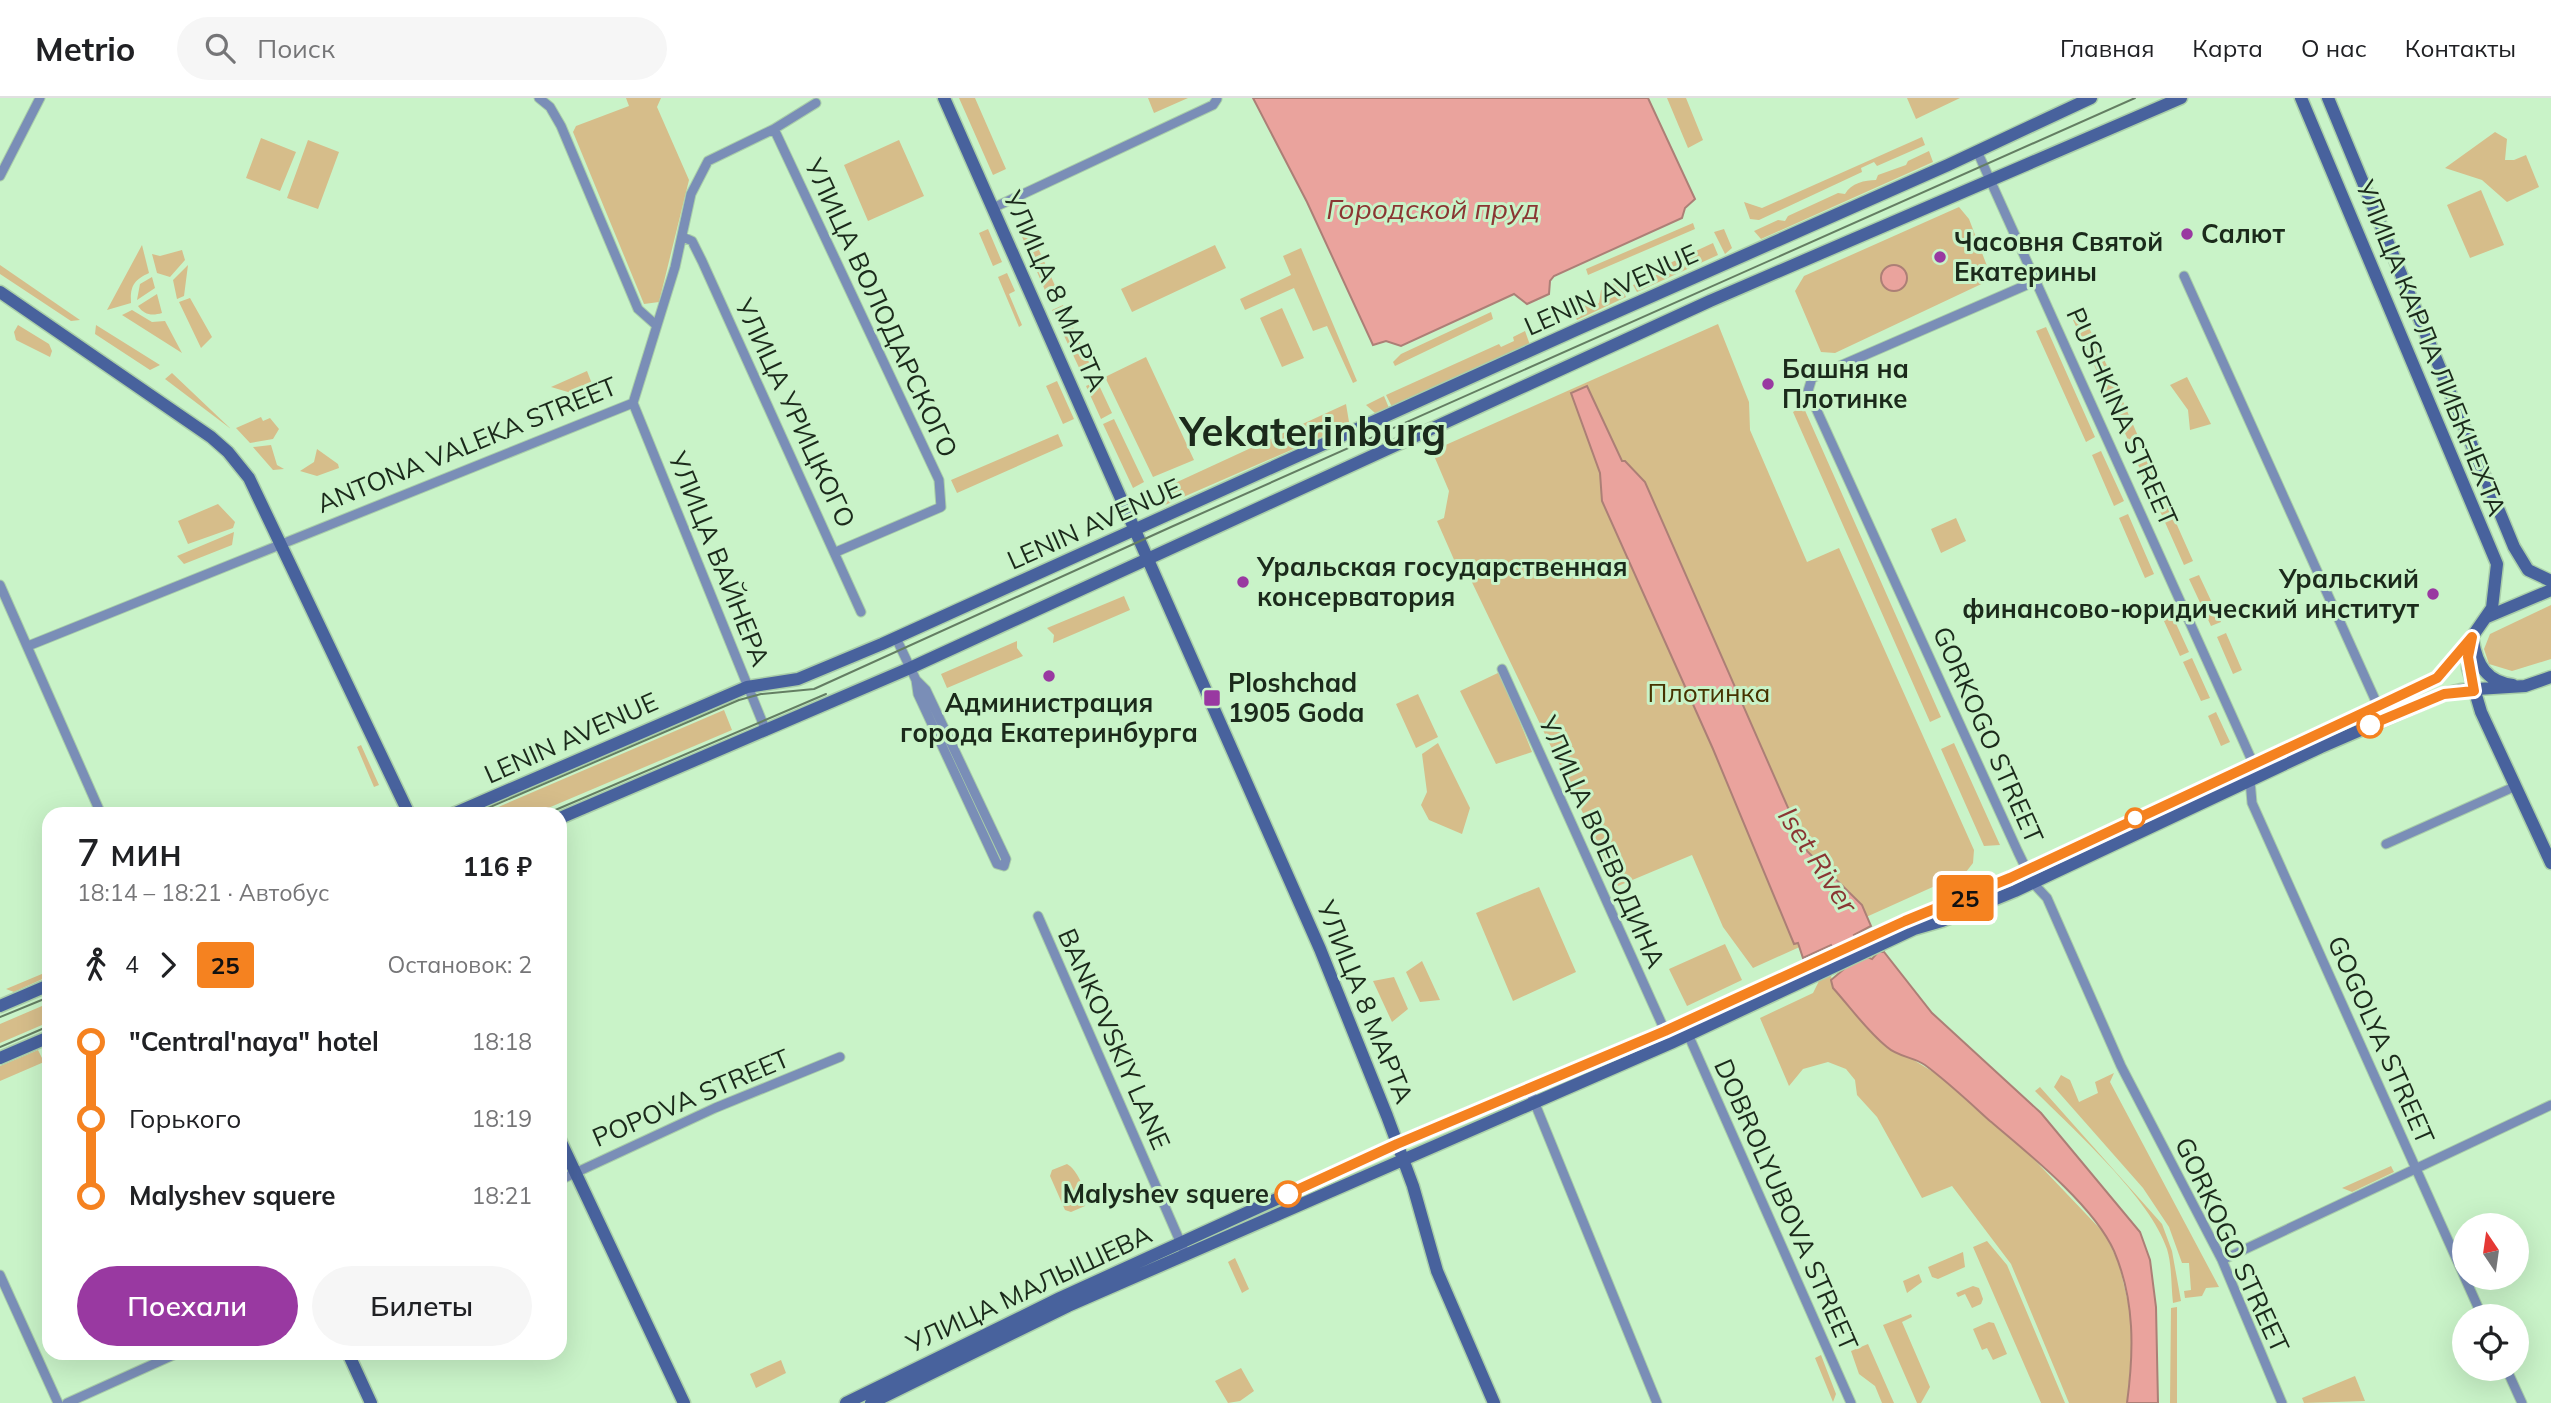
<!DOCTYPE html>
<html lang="ru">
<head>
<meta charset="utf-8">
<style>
  body { margin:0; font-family:Mulish,sans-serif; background:#f6f6f6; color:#202124; height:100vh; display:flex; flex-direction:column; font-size:26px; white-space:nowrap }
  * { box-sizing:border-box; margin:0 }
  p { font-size:23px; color:#757577 }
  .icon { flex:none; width:38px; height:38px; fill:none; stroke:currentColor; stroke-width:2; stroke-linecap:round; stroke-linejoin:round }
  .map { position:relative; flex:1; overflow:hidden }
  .details { position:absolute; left:42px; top:709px; width:525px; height:553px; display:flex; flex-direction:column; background:#fff; border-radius:21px; box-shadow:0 7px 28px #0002 }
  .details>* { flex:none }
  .badge { padding:0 14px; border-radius:5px; font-size:24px; line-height:46px }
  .needle { width:46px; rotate:347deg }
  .buttons { position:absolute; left:2452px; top:1115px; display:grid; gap:14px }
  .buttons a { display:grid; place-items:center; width:77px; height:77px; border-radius:50%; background:#fff; box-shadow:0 7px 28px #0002; font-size:35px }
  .map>.badge { position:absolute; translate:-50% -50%; box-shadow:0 0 0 4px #fff }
  .legs { display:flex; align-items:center; gap:10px; height:77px; padding:0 35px; font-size:23px }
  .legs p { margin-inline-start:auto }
  .headline { display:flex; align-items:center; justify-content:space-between; height:119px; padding:0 35px }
  h1 { font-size:38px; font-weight:600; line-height:52px }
  .action { display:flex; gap:14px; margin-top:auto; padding:14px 35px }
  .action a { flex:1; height:80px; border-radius:42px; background:#9939a1; color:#fff; font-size:28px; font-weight:600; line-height:80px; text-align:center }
  .action a+a { background:#f6f6f6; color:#202124 }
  ul { padding:0 35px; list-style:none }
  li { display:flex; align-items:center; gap:24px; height:77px; font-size:26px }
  li i { display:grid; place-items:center; width:10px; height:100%; margin:0 9px; background:currentColor }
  li i::after { content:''; width:18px; height:18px; margin:-9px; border:5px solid; border-radius:50%; background:#fff }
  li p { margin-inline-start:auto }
  li:first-child i { background:linear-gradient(#0000 50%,currentColor 0) }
  li:last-child i { background:linear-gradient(currentColor 50%,#0000 0) }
  header { display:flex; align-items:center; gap:42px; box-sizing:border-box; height:98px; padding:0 35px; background:#fff; border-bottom:2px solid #e0e0e0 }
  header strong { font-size:33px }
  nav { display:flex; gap:38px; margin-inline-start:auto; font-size:24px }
  .search { width:490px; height:63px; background:#f6f6f6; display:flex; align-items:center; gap:18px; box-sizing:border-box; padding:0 24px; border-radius:38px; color:#757577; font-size:26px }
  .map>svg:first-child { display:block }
  .green { fill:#d6bd8a }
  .water { fill:#eaa39d; stroke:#ac7f76; stroke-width:2 }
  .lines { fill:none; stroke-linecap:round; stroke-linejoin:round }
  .street-casing { stroke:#aacfa9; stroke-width:11 }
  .secondary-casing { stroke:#aacfa9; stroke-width:15 }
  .street { stroke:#7a8eb7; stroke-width:9 }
  .secondary { stroke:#48629d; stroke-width:12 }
  .tram { stroke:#647e63; stroke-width:2 }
  .line-1-casing { stroke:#fff; stroke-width:16 }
  .line-1 { stroke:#f58220; stroke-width:10 }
  .poi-dot { fill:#9939a1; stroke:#c9f3c8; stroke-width:2.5 }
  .stop-1-dot { fill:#fff; stroke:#f58220; stroke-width:3.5 }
  .labels { text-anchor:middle; stroke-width:6; stroke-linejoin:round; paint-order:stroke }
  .poi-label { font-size:26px; font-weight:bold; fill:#1b2a1b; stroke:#c9f3c8; text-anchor:start }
  .street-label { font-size:26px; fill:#1b2a1b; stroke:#c9f3c8 }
  .park-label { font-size:26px; fill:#463200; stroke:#c9f3c8 }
  .stop-label { font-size:26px; font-weight:bold; fill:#1b2a1b; stroke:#c9f3c8; text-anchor:end }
  .water-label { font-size:28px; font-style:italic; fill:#8a3633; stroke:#c9f3c8 }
  .town-label { font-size:40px; font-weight:bold; fill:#1b2a1b; stroke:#c9f3c8 }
</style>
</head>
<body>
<header>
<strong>Metrio</strong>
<div class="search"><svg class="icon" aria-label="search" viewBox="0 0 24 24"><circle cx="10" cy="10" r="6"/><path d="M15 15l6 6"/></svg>Поиск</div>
<nav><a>Главная</a><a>Карта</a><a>О нас</a><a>Контакты</a></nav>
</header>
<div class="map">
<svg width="2551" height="1305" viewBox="0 0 2551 1305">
  <rect width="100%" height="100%" fill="#c9f3c8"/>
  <!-- green -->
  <path class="green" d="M 626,0 L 661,0 L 657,9 L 689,82 L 659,204 L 644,206 L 573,34 L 576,28 L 629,8 Z
    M 959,0 L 975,0 L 1006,71 L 993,77 Z
    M 1148,0 L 1188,0 L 1154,15 Z
    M 1667,0 L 1686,0 L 1703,42 L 1688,50 Z
    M 1907,0 L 1960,0 L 1916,21 Z
    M 2495,34 L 2507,41 L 2505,62 L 2514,62 L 2526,57 L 2539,89 L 2507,104 L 2482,82 L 2445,70 Z
    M 1922,39 L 1925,47 L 1877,68 L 1874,64 L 1861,70 L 1862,74 L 1759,122 L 1750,121 L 1744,104 L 1762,110 Z
    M 261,40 L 296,54 L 280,93 L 246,80 Z
    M 308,42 L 339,54 L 318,111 L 287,100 Z
    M 899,42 L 924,98 L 868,123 L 844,67 Z
    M 1929,53 L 1933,64 L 1761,141 L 1754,133 L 1778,122 L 1785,123 L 1788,118 L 1838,95 L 1845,96 C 1851,85 1865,82 1876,82 L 1878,77 L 1906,67 L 1908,63 Z
    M 2481,92 L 2504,147 L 2470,160 L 2447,107 Z
    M 1959,109 L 1969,121 L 1992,181 L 1835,255 L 1821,254 L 1795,193 L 1804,178 Z
    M 1026,123 L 1057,192 L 1047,197 L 1017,127 Z
    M 1693,125 L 1695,131 L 1588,177 L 1586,171 Z
    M 988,131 L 1002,164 L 993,168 L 979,135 Z
    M 1724,131 L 1732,150 L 1725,156 L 1714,134 Z
    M 1713,145 L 1718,157 L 1637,194 L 1633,187 L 1661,175 L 1659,170 Z
    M 142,147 L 149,175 C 134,182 130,188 131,205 L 107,212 Z
    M 1215,147 L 1226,170 L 1132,214 L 1121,191 Z
    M 1301,150 L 1357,283 L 1353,285 L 1327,228 L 1313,233 L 1294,190 L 1245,212 L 1240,201 L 1291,177 L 1283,158 Z
    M 182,152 L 185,162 L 170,179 L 157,175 L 152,156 L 160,158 Z
    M 0,167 L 80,222 L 71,223 L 0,176 Z
    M 188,167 L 184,198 L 177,201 L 173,182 Z
    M 1007,175 L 1015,193 L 1009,196 L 1022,227 L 1019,229 L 998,179 Z
    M 152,179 L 155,190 L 137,202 L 140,186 Z
    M 1618,183 L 1626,199 L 1577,222 L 1571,210 L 1585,205 L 1590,209 L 1599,205 L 1601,192 Z
    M 157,196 L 162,215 C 152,218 144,217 138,208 Z
    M 190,200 L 212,239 L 201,250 L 179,204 Z
    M 1063,207 L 1092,271 L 1082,276 L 1052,212 Z
    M 1282,210 L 1304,260 L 1282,269 L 1260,220 Z
    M 132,212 L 152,224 L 165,223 L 182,255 L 122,217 Z
    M 1491,214 L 1493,221 L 1395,268 L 1393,264 L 1401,256 Z
    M 2083,217 L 2119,293 L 2108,297 L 2073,222 Z
    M 1718,226 L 1749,304 L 1750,332 L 1807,464 L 1839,450 L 1974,752 L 1973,765 L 1966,774 L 1753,870 L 1723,829 L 1692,757 L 1618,788 L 1468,476 L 1459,473 L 1437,423 L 1444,420 L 1449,393 L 1432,353 Z
    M 18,227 L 49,246 L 52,253 L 50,259 L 16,242 L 14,234 Z
    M 96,227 L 160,267 L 150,272 L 95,236 Z
    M 2046,229 L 2095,339 L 2086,344 L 2036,233 Z
    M 1525,233 L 1530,247 L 1392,309 L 1386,297 L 1499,246 L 1501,249 L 1514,243 L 1513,239 Z
    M 1146,259 L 1194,362 L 1153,379 L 1105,279 Z
    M 587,273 L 596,296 L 595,302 L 551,289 Z
    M 172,275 L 231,331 L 165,281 Z
    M 2187,279 L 2211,326 L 2190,332 L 2188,312 L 2170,287 Z
    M 1057,283 L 1074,321 L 1063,326 L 1046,288 Z
    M 1097,283 L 1112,315 L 1101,321 L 1086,288 Z
    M 1384,298 L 1389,310 L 1375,315 L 1366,307 Z
    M 2121,299 L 2138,338 L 2128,342 L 2111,303 Z
    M 1346,306 L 1349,324 L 1344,329 L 1165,407 L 1160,395 L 1162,391 Z
    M 1803,308 L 1941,619 L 1930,624 L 1793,314 Z
    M 261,319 L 263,323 L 270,320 L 279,331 L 273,341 L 250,345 L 236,330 Z
    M 1114,321 L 1144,384 L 1133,390 L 1103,326 Z
    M 1058,336 L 1063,348 L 957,395 L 951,382 Z
    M 271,347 L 277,367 L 284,371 L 273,372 L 253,349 Z
    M 317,351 L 338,366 L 339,370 L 317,378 L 300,373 L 314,364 Z
    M 2101,353 L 2124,403 L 2114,408 L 2092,357 Z
    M 2146,358 L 2159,388 L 2149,392 L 2136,362 Z
    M 2165,400 L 2193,463 L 2184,467 L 2156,404 Z
    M 218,406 L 235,424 L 233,430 L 188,446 L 178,423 Z
    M 2128,416 L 2154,476 L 2145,480 L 2119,420 Z
    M 1956,420 L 1966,443 L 1941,455 L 1931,431 Z
    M 234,434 L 232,447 L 184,466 L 177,458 Z
    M 2199,477 L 2221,524 L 2211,528 L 2189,481 Z
    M 1124,498 L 1130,512 L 1053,545 L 1054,537 L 1047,530 Z
    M 2167,506 L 2189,554 L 2180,558 L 2158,510 Z
    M 2551,507 L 2551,561 L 2512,573 L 2489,566 L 2484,551 L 2490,536 Z
    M 2226,535 L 2242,572 L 2233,576 L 2217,539 Z
    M 1017,543 L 1017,550 L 1023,558 L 947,590 L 941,576 Z
    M 2192,560 L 2210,600 L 2201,603 L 2183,564 Z
    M 1500,574 L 1532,654 L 1496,666 L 1460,593 Z
    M 1418,596 L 1438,639 L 1416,650 L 1396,606 Z
    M 724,612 L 732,632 L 534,716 L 482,716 Z
    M 2216,614 L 2230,644 L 2221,648 L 2208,618 Z
    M 1438,645 L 1470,710 L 1462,736 L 1429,722 L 1421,707 L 1427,694 L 1422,656 Z
    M 1954,645 L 2000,747 L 1984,748 L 1941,651 Z
    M 361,647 L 379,687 L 374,689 L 357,649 Z
    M 1539,789 L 1576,874 L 1513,903 L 1476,815 Z
    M 1725,846 L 1742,882 L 1687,908 L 1669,871 Z
    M 1422,863 L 1440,902 L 1420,904 L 1406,874 Z
    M 49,873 L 49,878 L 14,894 L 6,891 Z
    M 1831,877 L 1833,890 L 1912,961 L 1938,977 L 2026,1053 L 2105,1136 L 2119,1166 L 2131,1217 L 2132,1251 L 2127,1305 L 2069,1305 L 2011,1166 L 1952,1088 L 1922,1100 L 1877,1019 L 1857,997 L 1855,982 L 1846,971 L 1828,964 L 1803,971 L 1789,988 L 1760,920 L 1813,895 L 1819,883 Z
    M 1394,879 L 1408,911 L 1392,924 L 1373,883 Z
    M 49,905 L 49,924 L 0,945 L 0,926 Z
    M 38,952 L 44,964 L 0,983 L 0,968 Z
    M 2114,975 L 2110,984 L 2219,1189 L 2206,1190 L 2202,1198 L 2185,1200 L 2184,1193 L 2191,1192 L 2189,1165 L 2182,1165 L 2169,1129 L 2143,1090 L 2054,989 L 2061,977 L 2070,982 L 2079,1004 L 2098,995 L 2095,984 Z
    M 2040,989 L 2162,1126 L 2172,1153 L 2181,1203 L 2173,1205 C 2171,1188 2172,1167 2167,1151 C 2151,1101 2073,1031 2035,993 Z
    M 1067,1066 C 1078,1072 1088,1096 1085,1108 L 1071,1114 L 1065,1112 L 1050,1078 L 1052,1072 Z
    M 2391,1068 L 2394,1074 L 2352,1094 L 2342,1090 Z
    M 1987,1143 L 2007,1167 L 2065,1305 L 2041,1305 L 1973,1149 Z
    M 1963,1154 L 1965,1169 L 1938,1181 L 1932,1179 L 1928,1169 Z
    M 1235,1160 L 1249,1191 L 1242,1195 L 1228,1164 Z
    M 1919,1176 L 1922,1184 L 1907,1195 L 1903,1183 Z
    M 1973,1188 L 1979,1190 L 1983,1201 L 1981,1206 L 1972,1210 L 1965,1196 L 1958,1199 L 1956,1195 Z
    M 2177,1209 L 2177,1305 L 2170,1305 L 2171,1210 Z
    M 1911,1216 L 1912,1219 L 1902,1224 L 1930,1289 L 1921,1305 L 1917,1305 L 1883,1227 Z
    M 1989,1224 L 1994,1225 L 2007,1256 L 1993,1262 L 1987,1250 L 1982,1252 L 1973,1231 Z
    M 1868,1246 L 1894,1305 L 1882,1305 L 1875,1288 L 1859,1276 L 1851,1253 Z
    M 1821,1257 L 1836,1296 L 1833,1304 L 1815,1260 Z
    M 781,1262 L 786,1275 L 756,1290 L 750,1276 Z
    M 1241,1270 L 1254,1293 L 1240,1303 L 1228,1305 L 1215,1283 Z
    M 2355,1278 L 2365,1303 L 2304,1305 L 2302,1300 Z"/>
  <!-- water -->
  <path class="water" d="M 1253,0 L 1648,0 L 1695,101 L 1685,110 L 1682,120 L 1554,178 L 1550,183 L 1549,196 L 1527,206 L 1514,196 L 1401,248 L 1386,243 L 1373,247 L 1307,104 Z
    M1881 180a13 13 0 1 1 26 0a13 13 0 1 1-26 0Z
    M 1587,288 L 1622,363 L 1625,363 L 1645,384 L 1807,753 L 1862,807 L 1871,828 L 1854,837 L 1867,859 L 1872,861 L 1878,854 L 1884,854 L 1932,915 L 2041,1015 L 2140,1134 L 2150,1162 L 2156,1209 L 2158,1305 L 2127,1305 C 2134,1253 2135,1202 2114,1153 C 2094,1108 2028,1055 1990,1023 C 1969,1004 1948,984 1925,967 C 1914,959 1898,959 1887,949 C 1867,933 1851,910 1833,890 L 1831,882 L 1844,871 L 1831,847 L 1803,860 L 1798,845 L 1794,846 L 1713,651 L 1602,403 L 1600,375 L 1571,295 Z"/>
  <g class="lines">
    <!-- street casing -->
    <g class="street-casing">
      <path id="street" d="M 539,0 L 550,9 L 561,28 L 638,211 L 656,227
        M 774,31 L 939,382 L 941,409 L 836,454
        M 1977,53 L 2241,638 L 2253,665 L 2250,682 L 2252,705 L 2482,1218
        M 0,78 L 40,0
        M 993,110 L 1213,7 L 1217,1
        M 683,139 L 692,143 L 702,163 L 861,514
        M 2184,178 L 2378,608
        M 2038,182 L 1812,280 L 1808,293 L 2018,754 L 2033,785 L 2047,800 L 2121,968 L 2222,1162 L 2282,1305
        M 633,305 L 766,633
        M 0,487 L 101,716
        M 896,540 L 916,582 L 918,596 L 997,766 L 1004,768 L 1006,761 L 926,592 L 916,582
        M 28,548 L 633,305 L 675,169 L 691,96 L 708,63 L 774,31 L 816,5
        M 1502,571 L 1665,933
        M 2386,746 L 2516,688
        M 1038,818 L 1186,1157
        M 1683,925 L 1851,1305
        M 1529,991 L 1657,1305
        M 560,1082 L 715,1010 L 840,959
        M 2222,1162 L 2551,1007
        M 0,1177 L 58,1305
        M 2506,1270 L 2522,1305
        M 67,1305 L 178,1255"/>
    </g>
    <!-- secondary casing -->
    <g class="secondary-casing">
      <path id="secondary" d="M 944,0 L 1320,851 L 1387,1018 L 1413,1088 L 1437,1173 L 1494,1305
        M 2301,0 L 2497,466 L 2492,510 L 2472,539 L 2468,570 L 2481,614 L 2551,765
        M 2328,0 L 2514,449 L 2528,472 L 2551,483
        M 0,194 L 211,339 L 228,354 L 249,380 L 409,716
        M 2487,519 L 2551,492
        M 2473,543 C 2477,567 2487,584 2513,587
        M 453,716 L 747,589 L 798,581 L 882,546 L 1578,231 L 1948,67 L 2091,0
        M 560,720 L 910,570 L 1710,203 L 2181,0
        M 0,908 L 49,887
        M 0,960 L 49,939
        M 560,1042 L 684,1305
        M 348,1255 L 371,1305
        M 846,1305 L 1060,1200 L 1397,1046 L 1665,933 L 1905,823 L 2010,780 L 2378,608 L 2437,580 L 2472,539
        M 871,1305 L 1068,1208 L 1671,945 L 1914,831 L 1942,823 L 2015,793 L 2321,649 L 2444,596 L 2461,592 L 2525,588 L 2551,579"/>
    </g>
    <!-- street -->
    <use href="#street" class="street"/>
    <!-- secondary -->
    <use href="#secondary" class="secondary"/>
    <!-- tram -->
    <path class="tram" d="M 474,716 L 739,602 L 761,596 L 814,591 L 1171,429 L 2135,0
      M 546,716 L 826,596
      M 0,919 L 49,899
      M 0,949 L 49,928"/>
  </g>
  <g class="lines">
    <!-- line-1 casing -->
    <g class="line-1-casing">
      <path id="line-1" d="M 1288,1096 L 1397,1046 L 1665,933 L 1905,823 L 2010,780 L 2378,608 L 2437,580 L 2472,539 L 2468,559 L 2474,593 L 2444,596 L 2370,627"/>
    </g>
    <!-- line-1 -->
    <use href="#line-1" class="line-1"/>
  </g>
  <!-- markers -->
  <g class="poi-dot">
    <circle cx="2187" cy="136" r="7"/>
    <circle cx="1940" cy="159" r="7"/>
    <circle cx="1768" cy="286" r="7"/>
    <circle cx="1243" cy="484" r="7"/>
    <circle cx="2433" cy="496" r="7"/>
    <circle cx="1049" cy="578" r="7"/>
    <rect x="1203" y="591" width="18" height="18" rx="3.5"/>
  </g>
  <g class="stop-1-dot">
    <circle cx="2370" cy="627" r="12"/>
    <circle cx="2135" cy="720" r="9"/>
    <circle cx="1288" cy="1096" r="12"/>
  </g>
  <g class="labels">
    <!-- poi labels -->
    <g class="poi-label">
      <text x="2201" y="145">Салют</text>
      <text x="1954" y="153">Часовня Святой<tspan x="1954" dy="30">Екатерины</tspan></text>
      <text x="1782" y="280">Башня на<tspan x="1782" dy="30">Плотинке</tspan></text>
      <text x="1257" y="478">Уральская государственная<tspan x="1257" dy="30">консерватория</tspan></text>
      <text x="2419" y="490" text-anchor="end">Уральский<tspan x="2419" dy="30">финансово-юридический институт</tspan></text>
      <text x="1228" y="594">Ploshchad<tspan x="1228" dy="30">1905 Goda</tspan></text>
      <text x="1049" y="614" text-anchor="middle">Администрация<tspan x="1049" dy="30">города Екатеринбурга</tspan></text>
    </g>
    <!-- street labels -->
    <g class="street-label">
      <text transform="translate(1611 192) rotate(-24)" y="9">LENIN AVENUE</text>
      <text transform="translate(1055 193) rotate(66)" y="9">УЛИЦА 8 МАРТА</text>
      <text transform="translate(881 210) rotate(65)" y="9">УЛИЦА ВОЛОДАРСКОГО</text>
      <text transform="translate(2431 250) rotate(68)" y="9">УЛИЦА КАРЛА ЛИБКНЕХТА</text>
      <text transform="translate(795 315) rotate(65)" y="9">УЛИЦА УРИЦКОГО</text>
      <text transform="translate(2122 319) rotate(66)" y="9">PUSHKINA STREET</text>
      <text transform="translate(467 347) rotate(-22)" y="9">ANTONA VALEKA STREET</text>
      <text transform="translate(1094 426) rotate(-24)" y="9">LENIN AVENUE</text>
      <text transform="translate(719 461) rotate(68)" y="9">УЛИЦА ВАЙНЕРА</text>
      <text transform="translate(1988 637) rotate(66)" y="9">GORKOGO STREET</text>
      <text transform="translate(571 640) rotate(-24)" y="9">LENIN AVENUE</text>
      <text transform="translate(1602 744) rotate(66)" y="9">УЛИЦА ВОЕВОДИНА</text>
      <text transform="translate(1365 904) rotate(68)" y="9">УЛИЦА 8 МАРТА</text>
      <text transform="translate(1114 941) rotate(66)" y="9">BANKOVSKIY LANE</text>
      <text transform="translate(2381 942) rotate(66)" y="9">GOGOLYA STREET</text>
      <text transform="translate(691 1000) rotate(-23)" y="9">POPOVA STREET</text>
      <text transform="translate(1786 1107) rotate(66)" y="9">DOBROLYUBOVA STREET</text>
      <text transform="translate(2232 1147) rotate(65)" y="9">GORKOGO STREET</text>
      <text transform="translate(1029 1191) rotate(-25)" y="9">УЛИЦА МАЛЫШЕВА</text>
    </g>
    <!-- park labels -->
    <g class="park-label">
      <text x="1709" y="604">Плотинка</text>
    </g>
    <!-- stop labels -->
    <g class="stop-label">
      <text x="1269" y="1105">Malyshev squere</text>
    </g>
    <!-- water labels -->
    <g class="water-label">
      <text x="1433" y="121">Городской пруд</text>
      <text transform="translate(1818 762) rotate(57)" y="10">Iset River</text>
    </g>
    <!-- town labels -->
    <g class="town-label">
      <text x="1313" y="348">Yekaterinburg</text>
    </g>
  </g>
</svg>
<div class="buttons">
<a><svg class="needle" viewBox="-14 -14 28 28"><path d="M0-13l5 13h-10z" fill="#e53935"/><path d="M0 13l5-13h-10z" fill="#757577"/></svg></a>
<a><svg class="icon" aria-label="locate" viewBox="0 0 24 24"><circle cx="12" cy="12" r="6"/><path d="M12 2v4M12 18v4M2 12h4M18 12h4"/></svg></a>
</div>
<b class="badge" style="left:1965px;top:800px;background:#f58220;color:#111">25</b>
<section class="details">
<div class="headline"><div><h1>7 мин</h1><p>18:14 – 18:21 · Автобус</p></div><b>116 ₽</b></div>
<div class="legs"><svg class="icon" aria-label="walk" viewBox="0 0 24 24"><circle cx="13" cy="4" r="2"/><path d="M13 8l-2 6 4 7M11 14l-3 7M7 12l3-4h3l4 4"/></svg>4<svg class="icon" aria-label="forward" viewBox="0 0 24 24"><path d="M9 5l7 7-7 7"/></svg><b class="badge" style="background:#f58220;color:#111">25</b><p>Остановок: 2</p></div>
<ul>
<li><i style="color:#f58220"></i><b>&quot;Central'naya&quot; hotel</b><p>18:18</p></li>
<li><i style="color:#f58220"></i><span>Горького</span><p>18:19</p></li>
<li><i style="color:#f58220"></i><b>Malyshev squere</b><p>18:21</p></li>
</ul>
<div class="action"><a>Поехали</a><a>Билеты</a></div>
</section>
</div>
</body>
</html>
